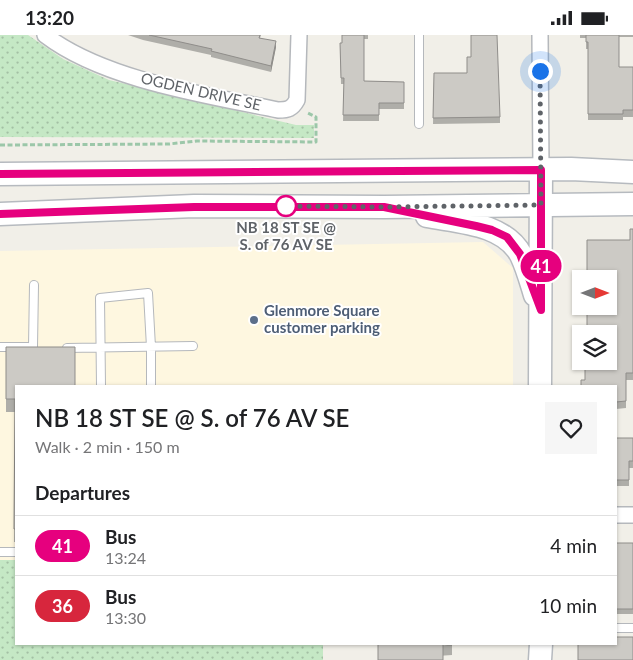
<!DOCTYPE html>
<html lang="en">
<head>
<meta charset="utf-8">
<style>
  body { margin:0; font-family:Lato,sans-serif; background:#f6f6f6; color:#202124; height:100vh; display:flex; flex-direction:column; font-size:19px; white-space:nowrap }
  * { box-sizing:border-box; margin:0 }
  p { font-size:16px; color:#757577 }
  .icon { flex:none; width:28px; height:28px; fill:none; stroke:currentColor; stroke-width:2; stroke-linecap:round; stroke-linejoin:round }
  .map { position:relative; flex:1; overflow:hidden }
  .panel { position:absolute; left:15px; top:350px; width:602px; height:260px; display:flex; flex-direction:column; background:#fff; border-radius:0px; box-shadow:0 1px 4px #0004 }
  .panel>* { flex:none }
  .badge { padding:0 10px; border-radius:16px; font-size:18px; line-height:32px }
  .needle { width:32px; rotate:90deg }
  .fabs { position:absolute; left:572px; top:235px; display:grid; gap:10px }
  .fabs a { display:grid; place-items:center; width:45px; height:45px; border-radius:0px; background:#fff; box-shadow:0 1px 4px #0004; font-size:25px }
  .you { position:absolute; width:25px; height:25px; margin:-12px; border:4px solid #fff; border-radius:50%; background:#1a73e8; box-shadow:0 0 0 8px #1a73e833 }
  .map>.badge { position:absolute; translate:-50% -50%; box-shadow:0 0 0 2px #fff }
  h2 { padding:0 20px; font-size:19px; line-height:45px }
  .round { display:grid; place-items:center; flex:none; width:52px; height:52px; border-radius:0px; background:#f6f6f6 }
  .headline { display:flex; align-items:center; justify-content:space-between; height:85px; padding:0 20px }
  h1 { font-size:24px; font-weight:600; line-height:38px }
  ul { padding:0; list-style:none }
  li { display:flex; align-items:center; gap:15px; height:60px; padding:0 20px; border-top:1px solid #e0e0e0 }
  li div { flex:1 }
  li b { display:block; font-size:19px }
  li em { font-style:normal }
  li .badge { min-width:55px; font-weight:700; text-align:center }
  .status { display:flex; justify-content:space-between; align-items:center; height:35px; padding:0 25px; background:#fff; direction:ltr }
  .status svg { height:14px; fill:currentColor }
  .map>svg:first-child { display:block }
  .commercial { fill:#fef7e0 }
  .park { fill:url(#park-dots) }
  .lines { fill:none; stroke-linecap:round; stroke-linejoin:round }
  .lane-casing { stroke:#b5b8bc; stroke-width:10 }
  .street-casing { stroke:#b5b8bc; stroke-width:18 }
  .secondary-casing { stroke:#b6babf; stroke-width:25 }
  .path { stroke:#9cc7a9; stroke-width:3; stroke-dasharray:5 2.5; stroke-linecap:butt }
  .lane { stroke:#fff; stroke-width:8 }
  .street { stroke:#fff; stroke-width:15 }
  .secondary { stroke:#fff; stroke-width:22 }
  .wall { fill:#afaea9 }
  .shaded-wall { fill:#8f8d8a }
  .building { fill:#cccac5; stroke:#8f8d8a }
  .line-casing { stroke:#fff; stroke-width:11 }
  .line { stroke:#e6007e; stroke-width:8 }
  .walk { stroke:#5f6368; stroke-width:5; stroke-dasharray:0 9 }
  .stop-dot { fill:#fff; stroke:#e6007e; stroke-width:2.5 }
  .service-dot { fill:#5c6f8a; stroke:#fff; stroke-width:2 }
  .labels { text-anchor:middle; stroke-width:4; stroke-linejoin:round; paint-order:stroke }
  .street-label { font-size:15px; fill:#5f6368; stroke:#fff }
  .stop-label { font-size:15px; font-weight:bold; fill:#5f6368; stroke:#fff }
  .service-label { font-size:15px; font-weight:bold; fill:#4e5e75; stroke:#fff; text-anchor:start }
</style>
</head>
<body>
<div class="status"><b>13:20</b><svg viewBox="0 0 49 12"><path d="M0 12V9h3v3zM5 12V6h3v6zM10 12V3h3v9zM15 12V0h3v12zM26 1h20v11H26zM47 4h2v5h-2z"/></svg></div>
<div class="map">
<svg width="633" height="625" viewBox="0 0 633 625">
  <defs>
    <pattern id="park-dots" width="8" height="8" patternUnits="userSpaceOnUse" patternTransform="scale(1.25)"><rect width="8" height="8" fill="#c5e8c5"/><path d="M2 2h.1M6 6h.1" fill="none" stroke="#a3c0a4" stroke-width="1.8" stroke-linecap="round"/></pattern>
  </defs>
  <rect width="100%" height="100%" fill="#f1efe8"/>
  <!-- commercial -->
  <path class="commercial" d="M 483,207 L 513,233 L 513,351 L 16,351 L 16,525 L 0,525 L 0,216 Z"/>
  <!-- park -->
  <path class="park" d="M 0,0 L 28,0 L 63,24 L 109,45 L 296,90 L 314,90 L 314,103 L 0,102 Z
    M 0,525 L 16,525 L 16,609 L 323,609 L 323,625 L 0,625 Z"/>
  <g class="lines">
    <!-- lane casing -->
    <g class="lane-casing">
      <path id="lane" d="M 419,89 L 419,0
        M 0,312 L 28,312
        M 33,312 L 34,250
        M 67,313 L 193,311
        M 101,351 L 100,263 L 148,258 L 151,312 L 151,351
        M 0,517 L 16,517
        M 616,593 L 633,593"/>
    </g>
    <!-- street casing -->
    <g class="street-casing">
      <path id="street" d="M 45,0 C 104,45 206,60 278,75 C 288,75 292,74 297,65 L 299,0
        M 540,0 L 541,135
        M 616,480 L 633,480"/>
    </g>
    <!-- secondary casing -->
    <g class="secondary-casing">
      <path id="secondary" d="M 0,139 L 571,134 L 633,137
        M 0,179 L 194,171 L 384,172 L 633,169
        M 427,181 C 458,187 504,188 521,220 C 527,232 531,247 535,260
        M 540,351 L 541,135
        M 540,625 L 541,609"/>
    </g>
    <!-- path -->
    <path class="path" d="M 0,110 L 169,109 L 197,106 L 316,107 L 316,82 L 308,78"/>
    <!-- lane -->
    <use href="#lane" class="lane"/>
    <!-- street -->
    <use href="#street" class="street"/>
    <!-- secondary -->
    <use href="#secondary" class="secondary"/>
  </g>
  <!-- wall -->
  <path class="wall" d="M 128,0 L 261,0 L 260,3 L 276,12 L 271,37 L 211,22 L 211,20 L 143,5 Z
    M 342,0 L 368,0 L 368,4 L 364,4 L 364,46 L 404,47 L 404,74 L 379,74 L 379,86 L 343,86 L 344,49 L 341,49 L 340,8 L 342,8 Z
    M 580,0 L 633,0 L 633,2 L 619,2 L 619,32 L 633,32 L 633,82 L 623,82 L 623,85 L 588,85 L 588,14 L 586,14 L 586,3 L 580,3 Z
    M 471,22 L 500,82 L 500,88 L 433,89 L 434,38 L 467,38 Z
    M 633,194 L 633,345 L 626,345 L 626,373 L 616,374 L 616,351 L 585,345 L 587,298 L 630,205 Z
    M 6,312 L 16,351 L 16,507 L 14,507 L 15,377 L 6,377 Z
    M 616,403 L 633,403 L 633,433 L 629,433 L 629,451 L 616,451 Z
    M 616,508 L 633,508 L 633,579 L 616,579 Z
    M 452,609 L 452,620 L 378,625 Z"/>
  <!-- shaded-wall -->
  <path class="shaded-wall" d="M 276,6 L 276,12 L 271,37 L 271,31 Z"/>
  <!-- building -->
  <path class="building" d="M 149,0 L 260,0 L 259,3 L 276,6 L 271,31 L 211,16 L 212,14 Z
    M 342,0 L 364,0 L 364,46 L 404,47 L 404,68 L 379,68 L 379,80 L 343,80 L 344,43 L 341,43 L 340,8 L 342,8 Z
    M 471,0 L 497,0 L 500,82 L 433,83 L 434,38 L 467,38 L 467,22 L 471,22 Z
    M 586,0 L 619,0 L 619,32 L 633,32 L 633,75 L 623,75 L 623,79 L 588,79 L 588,7 L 586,7 Z
    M 630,194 L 633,194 L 633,338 L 626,338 L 626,366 L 616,367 L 616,351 L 581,351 L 581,345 L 585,345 L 585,326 L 609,326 L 609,299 L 582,299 L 582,298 L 587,298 L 587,271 L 609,271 L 609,244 L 587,244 L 587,205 L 630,205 Z
    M 6,312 L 75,312 L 75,351 L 16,351 L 16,494 L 14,494 L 15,364 L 6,364 Z
    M 616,403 L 633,403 L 633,426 L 629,426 L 629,445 L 616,445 Z
    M 616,508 L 633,508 L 633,574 L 616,574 Z
    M 616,602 L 633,602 L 633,625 L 578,625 L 578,609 L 616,609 Z
    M 378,609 L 452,609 L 452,610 L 443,610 L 443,625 L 378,625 Z"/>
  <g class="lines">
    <!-- line casing -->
    <g class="line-casing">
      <path id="line" d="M 0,139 L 541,135 L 541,275 L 520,219 L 507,202 L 492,195 L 476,191 L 384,172 L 194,172 L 0,179"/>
    </g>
    <!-- line -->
    <use href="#line" class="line"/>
    <!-- walk -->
    <path class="walk" d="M 286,171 L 284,171 L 384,172 L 541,170 L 540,36"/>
  </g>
  <!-- markers -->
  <circle class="stop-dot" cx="286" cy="171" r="10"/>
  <circle class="service-dot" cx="254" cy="285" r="5"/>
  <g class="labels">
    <!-- street labels -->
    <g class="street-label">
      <text transform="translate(201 57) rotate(13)" y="5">OGDEN DRIVE SE</text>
    </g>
    <!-- stop labels -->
    <g class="stop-label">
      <text x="286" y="198">NB 18 ST SE @<tspan x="286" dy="17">S. of 76 AV SE</tspan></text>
    </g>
    <!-- service labels -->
    <g class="service-label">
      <text x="264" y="281">Glenmore Square<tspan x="264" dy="17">customer parking</tspan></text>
    </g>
  </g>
</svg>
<div class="fabs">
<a><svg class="needle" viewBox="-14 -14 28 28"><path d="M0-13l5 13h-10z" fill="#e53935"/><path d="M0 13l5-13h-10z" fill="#757577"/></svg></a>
<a><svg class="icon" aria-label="layers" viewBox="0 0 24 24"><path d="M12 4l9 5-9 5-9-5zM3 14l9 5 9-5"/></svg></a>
</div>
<div class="you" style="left:540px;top:36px"></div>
<b class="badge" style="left:541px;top:231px;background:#e6007e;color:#fff">41</b>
<section class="panel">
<div class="headline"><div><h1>NB 18 ST SE @ S. of 76 AV SE</h1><p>Walk · 2 min · 150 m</p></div><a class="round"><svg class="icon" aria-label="heart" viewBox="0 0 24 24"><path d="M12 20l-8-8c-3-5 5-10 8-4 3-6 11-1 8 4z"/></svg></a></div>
<h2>Departures</h2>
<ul>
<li><span class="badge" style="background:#e6007e;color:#fff">41</span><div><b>Bus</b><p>13:24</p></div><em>4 min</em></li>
<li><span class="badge" style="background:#d7263d;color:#fff">36</span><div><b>Bus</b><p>13:30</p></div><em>10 min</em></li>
</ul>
</section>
</div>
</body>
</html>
